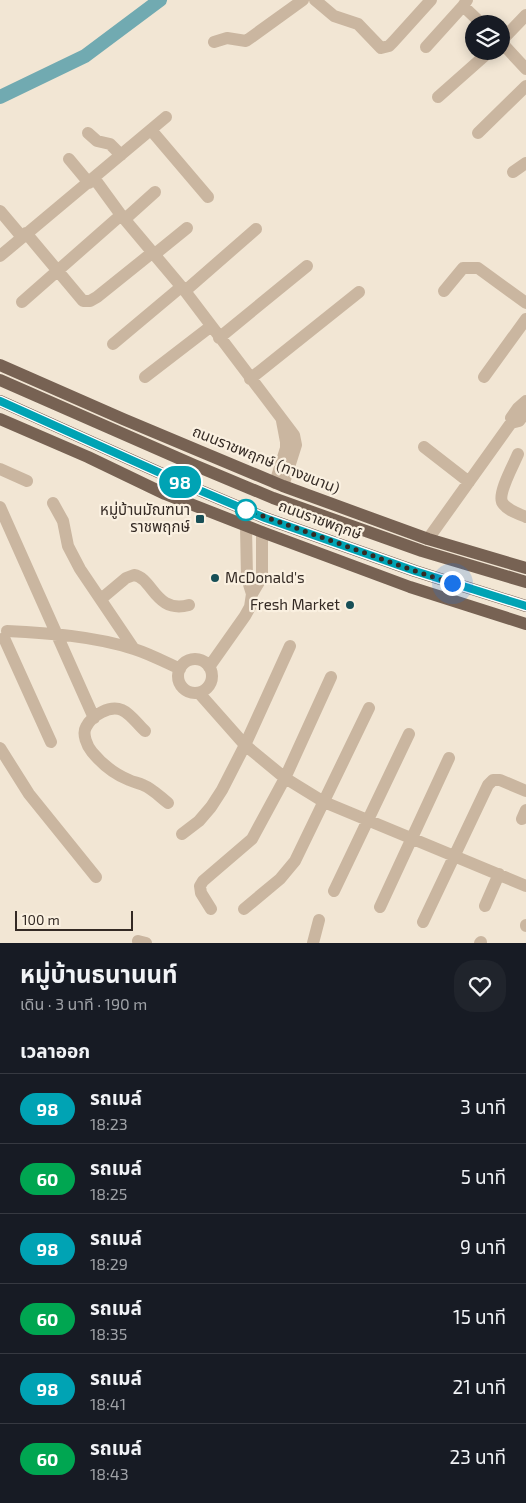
<!DOCTYPE html>
<html lang="th">
<head>
<meta charset="utf-8">
<style>
  body { margin:0; font-family:"Exo 2","Noto Sans Thai",sans-serif; background:#20242c; color:#f1f3f6; height:100vh; display:flex; flex-direction:column; font-size:19px; white-space:nowrap }
  * { box-sizing:border-box; margin:0 }
  p { font-size:16px; color:#9ea1a6 }
  .icon { flex:none; width:28px; height:28px; fill:none; stroke:currentColor; stroke-width:2; stroke-linecap:round; stroke-linejoin:round }
  .map { position:relative; height:943px; overflow:hidden }
  .drawer { display:flex; flex-direction:column; background:#171b24; flex:1 }
  .drawer>* { flex:none }
  .badge { padding:0 10px; border-radius:16px; font-size:18px; line-height:32px }
  .fabs { position:absolute; left:465px; top:15px; display:grid; gap:10px }
  .fabs a { display:grid; place-items:center; width:45px; height:45px; border-radius:50%; background:#171b24; box-shadow:0 2px 12px #0003; font-size:25px }
  .scale { position:absolute; left:15px; bottom:12px; width:118px; box-sizing:border-box; padding-left:5px; border:2px solid #342a24; border-top:0; font-size:14px; line-height:18px; white-space:nowrap; color:#342a24; -webkit-text-stroke:4px #faf0e0; paint-order:stroke }
  .you { position:absolute; width:25px; height:25px; margin:-12px; border:4px solid #fff; border-radius:50%; background:#1a73e8; box-shadow:0 0 0 8px #1a73e833 }
  .map>.badge { position:absolute; translate:-50% -50%; box-shadow:0 0 0 2px #fff }
  h2 { padding:0 20px; font-size:19px; line-height:45px }
  .round { display:grid; place-items:center; flex:none; width:52px; height:52px; border-radius:20px; background:#20242c }
  .headline { display:flex; align-items:center; justify-content:space-between; height:85px; padding:0 20px }
  h1 { font-size:24px; font-weight:700; line-height:38px }
  ul { padding:0; list-style:none }
  li { display:flex; align-items:center; gap:15px; height:70px; padding:0 20px; border-top:1px solid #363941 }
  li div { flex:1 }
  li b { display:block; font-size:19px }
  li em { font-style:normal }
  li .badge { min-width:55px; font-weight:700; text-align:center }
  .map>svg:first-child { display:block }
  .lines { fill:none; stroke-linecap:round; stroke-linejoin:round }
  .river { stroke:#71aab1; stroke-width:14 }
  .minor { stroke:#cab6a0; stroke-width:12 }
  .major { stroke:#776253; stroke-width:12 }
  .line-casing { stroke:#fff; stroke-width:11 }
  .line { stroke:#00a3b4; stroke-width:8 }
  .walk { stroke:#342a24; stroke-width:5; stroke-dasharray:0 9 }
  .stop-dot { fill:#fff; stroke:#00a3b4; stroke-width:2.5 }
  .poi-dot { fill:#174f57; stroke:#faf0e0; stroke-width:2 }
  .labels { text-anchor:middle; stroke-width:4.5; stroke-linejoin:round; paint-order:stroke }
  .street-label { font-size:15px; fill:#342a24; stroke:#faf0e0 }
  .poi-label { font-size:15px; fill:#342a24; stroke:#faf0e0; text-anchor:end }
</style>
</head>
<body>
<div class="map">
<svg width="526" height="943" viewBox="0 0 526 943">
  <rect width="100%" height="100%" fill="#f2e6d4"/>
  <g class="lines">
    <!-- river -->
    <path class="river" d="M 0,97 L 85,56 L 160,0"/>
    <!-- minor -->
    <path class="minor" d="M 315,0 L 334,16 L 358,24 L 381,48 L 389,46 L 393,42 L 431,0
      M 463,6 L 482,24
      M 501,41 L 526,15
      M 214,42 L 227,38 L 246,41 L 303,0
      M 501,42 L 526,69
      M 426,47 L 463,6 L 467,0
      M 438,97 L 490,51
      M 151,130 L 208,197
      M 88,133 L 97,141 L 110,144 L 121,155
      M 478,133 L 526,86
      M 69,159 L 89,183
      M 513,172 L 526,163
      M 94,178 L 121,215 L 185,291 L 294,435 L 296,445 L 283,486
      M 0,211 L 22,237
      M 125,219 L 155,192
      M 26,233 L 83,301 L 90,301 L 97,297 L 153,252
      M 155,254 L 187,228
      M 0,256 L 166,117
      M 185,291 L 256,229
      M 444,291 L 463,268 L 478,268 L 526,303
      M 22,302 L 121,215
      M 219,338 L 307,266
      M 113,344 L 181,287
      M 145,377 L 210,327
      M 484,377 L 526,319
      M 250,379 L 359,292
      M 511,418 L 518,408 L 526,401
      M 424,447 L 469,482
      M 518,454 C 514,464 498,492 502,502 C 506,510 519,514 526,517
      M 0,469 L 27,481
      M 275,483 L 286,448 L 286,442 L 282,421
      M 53,503 L 63,521 L 68,546 L 80,569 L 134,649
      M 0,507 L 94,718
      M 246,526 L 247,578 L 252,594
      M 428,539 L 511,423 L 519,421 L 526,412
      M 101,599 L 126,578 L 134,575 C 153,578 155,614 189,605
      M 7,631 C 49,633 93,636 134,649 C 150,654 165,662 180,669
      M 4,638 L 51,742
      M178 676a17 17 0 1 1 34 0a17 17 0 1 1-34 0Z
      M 209,667 L 245,616 L 250,607 L 252,594 L 262,577 L 262,532
      M 199,693 L 245,745 L 285,778 L 324,802 L 526,886
      M 145,731 C 138,725 131,714 122,710 C 110,705 92,715 86,727 C 82,734 87,746 92,752 C 102,764 114,774 129,780 C 133,782 139,783 143,785 C 153,789 160,797 168,803
      M 0,748 L 29,794 L 96,877
      M 522,819 L 526,810
      M 182,834 L 199,821 L 211,807 L 222,790 L 245,745 L 290,646
      M 334,891 L 409,734
      M 485,906 L 499,874
      M 380,907 L 449,758
      M 211,909 L 201,893 L 200,886 L 203,881 L 252,839 L 285,778 L 331,677
      M 244,909 L 280,879 L 295,861 L 369,708
      M 423,922 L 488,785 L 493,780 L 500,780 L 526,791
      M 526,926 L 526,925
      M 138,941 L 146,943
      M 313,943 L 319,920
      M 480,943 L 481,942"/>
    <!-- major -->
    <path class="major" d="M 0,365 L 123,419 L 283,486 L 428,539 L 526,568
      M 0,380 L 194,465 L 273,498 L 422,551 L 526,582
      M 0,401 L 187,485 L 265,518 L 415,571 L 526,606
      M 0,419 L 88,457 L 165,494 L 262,532 L 410,587 L 526,624"/>
  </g>
  <g class="lines">
    <!-- line casing -->
    <g class="line-casing">
      <path id="line" d="M 0,401 L 187,485 L 265,518 L 415,571 L 526,606"/>
    </g>
    <!-- line -->
    <use href="#line" class="line"/>
    <!-- walk -->
    <path class="walk" d="M 246,510 L 415,571 L 452,583"/>
  </g>
  <!-- markers -->
  <circle class="stop-dot" cx="246" cy="510" r="10"/>
  <g class="poi-dot">
    <rect x="195" y="514" width="10" height="10" rx="2.5"/>
    <circle cx="215" cy="578" r="5"/>
    <circle cx="350" cy="605" r="5"/>
  </g>
  <g class="labels">
    <!-- street labels -->
    <g class="street-label">
      <text transform="translate(266 460) rotate(22)" y="5">ถนนราชพฤกษ์ (ทางขนาน)</text>
      <text transform="translate(320 520) rotate(20)" y="5">ถนนราชพฤกษ์</text>
    </g>
    <!-- poi labels -->
    <g class="poi-label">
      <text x="190" y="515">หมู่บ้านมัณฑนา<tspan x="190" dy="17">ราชพฤกษ์</tspan></text>
      <text x="225" y="583" text-anchor="start">McDonald's</text>
      <text x="340" y="610">Fresh Market</text>
    </g>
  </g>
</svg>
<div class="fabs">
<a><svg class="icon" aria-label="layers" viewBox="0 0 24 24"><path d="M12 4l9 5-9 5-9-5zM3 14l9 5 9-5"/></svg></a>
</div>
<div class="scale">100 m</div>
<div class="you" style="left:452px;top:583px"></div>
<b class="badge" style="left:180px;top:482px;background:#00a3b4;color:#fff">98</b>
</div>
<section class="drawer">
<div class="headline"><div><h1>หมู่บ้านธนานนท์</h1><p>เดิน · 3 นาที · 190 m</p></div><a class="round"><svg class="icon" aria-label="heart" viewBox="0 0 24 24"><path d="M12 20l-8-8c-3-5 5-10 8-4 3-6 11-1 8 4z"/></svg></a></div>
<h2>เวลาออก</h2>
<ul>
<li><span class="badge" style="background:#00a3b4;color:#fff">98</span><div><b>รถเมล์</b><p>18:23</p></div><em>3 นาที</em></li>
<li><span class="badge" style="background:#00a651;color:#fff">60</span><div><b>รถเมล์</b><p>18:25</p></div><em>5 นาที</em></li>
<li><span class="badge" style="background:#00a3b4;color:#fff">98</span><div><b>รถเมล์</b><p>18:29</p></div><em>9 นาที</em></li>
<li><span class="badge" style="background:#00a651;color:#fff">60</span><div><b>รถเมล์</b><p>18:35</p></div><em>15 นาที</em></li>
<li><span class="badge" style="background:#00a3b4;color:#fff">98</span><div><b>รถเมล์</b><p>18:41</p></div><em>21 นาที</em></li>
<li><span class="badge" style="background:#00a651;color:#fff">60</span><div><b>รถเมล์</b><p>18:43</p></div><em>23 นาที</em></li>
</ul>
</section>
</body>
</html>
